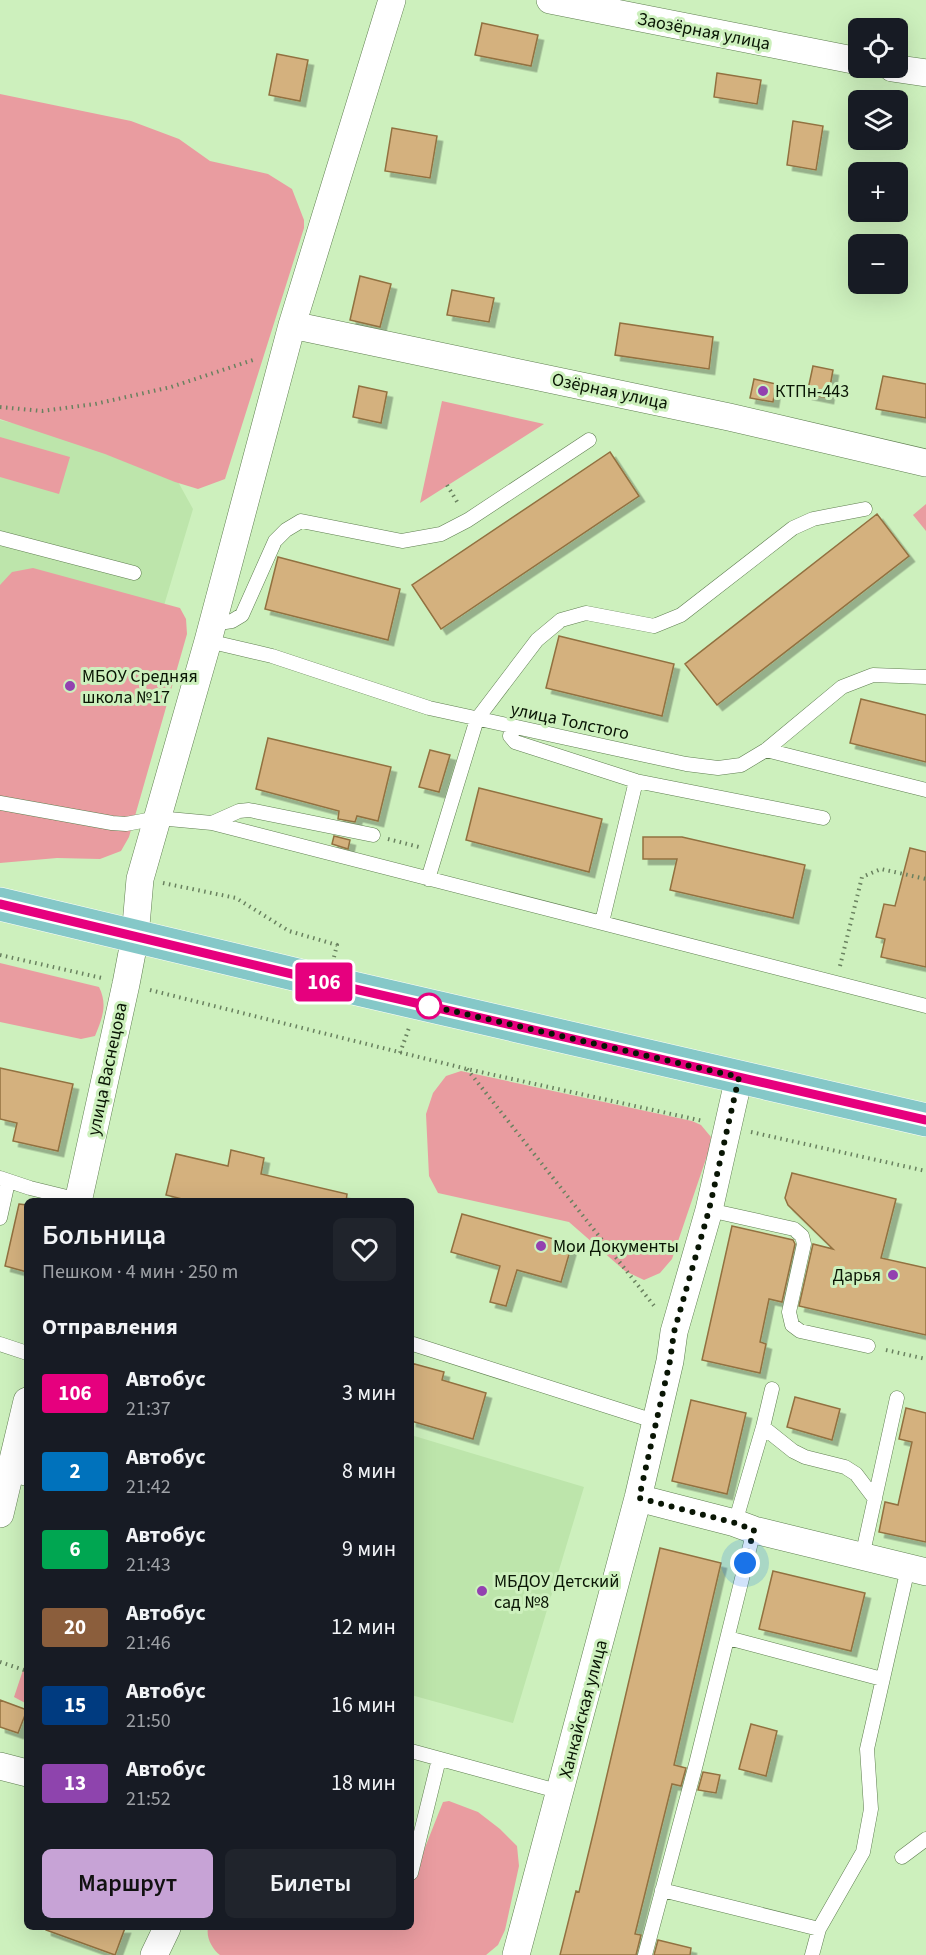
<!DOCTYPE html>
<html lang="ru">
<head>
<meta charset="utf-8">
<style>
  body { margin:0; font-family:"Source Sans 3",sans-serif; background:#20242c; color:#f1f3f6; height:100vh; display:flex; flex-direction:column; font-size:22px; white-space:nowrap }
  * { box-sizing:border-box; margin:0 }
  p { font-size:20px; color:#9ea1a6 }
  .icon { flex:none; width:33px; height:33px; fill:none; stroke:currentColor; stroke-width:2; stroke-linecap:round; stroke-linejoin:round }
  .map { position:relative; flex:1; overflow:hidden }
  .sheet { position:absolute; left:24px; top:1198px; width:390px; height:732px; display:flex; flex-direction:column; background:#171b24; border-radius:9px; box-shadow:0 6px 24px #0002 }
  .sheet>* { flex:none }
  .badge { padding:0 12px; border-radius:4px; font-size:21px; line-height:39px }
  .tools { position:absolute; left:848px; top:18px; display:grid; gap:12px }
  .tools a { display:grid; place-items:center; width:60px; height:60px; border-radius:9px; background:#171b24; box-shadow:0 6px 24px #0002; font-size:30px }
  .you { position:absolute; width:30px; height:30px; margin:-15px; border:4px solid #fff; border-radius:50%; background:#1a73e8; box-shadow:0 0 0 9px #1a73e833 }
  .map>.badge { position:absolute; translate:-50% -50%; box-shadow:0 0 0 3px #fff }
  h2 { padding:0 18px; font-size:22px; line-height:54px }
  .round { display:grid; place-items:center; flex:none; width:63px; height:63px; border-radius:9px; background:#20242c }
  .overview { display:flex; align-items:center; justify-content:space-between; height:102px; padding:0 18px }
  h1 { font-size:28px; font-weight:600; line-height:45px }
  .button { display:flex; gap:12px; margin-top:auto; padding:12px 18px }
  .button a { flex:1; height:69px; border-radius:9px; background:#c7a3d6; color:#111; font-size:24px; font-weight:600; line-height:69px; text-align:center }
  .button a+a { background:#20242c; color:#f1f3f6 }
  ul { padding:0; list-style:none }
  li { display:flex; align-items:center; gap:18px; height:78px; padding:0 18px }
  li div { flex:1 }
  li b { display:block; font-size:22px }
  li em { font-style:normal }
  li .badge { min-width:66px; font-weight:700; text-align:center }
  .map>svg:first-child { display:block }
  .built { fill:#bde5ab }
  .green { fill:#e99ca0 }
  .building { fill:#d4b17e; stroke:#927140; stroke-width:1.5; filter:url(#shadow) }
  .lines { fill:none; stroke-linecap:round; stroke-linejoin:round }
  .lane-casing { stroke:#5f7e50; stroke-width:15 }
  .street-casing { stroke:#5f7e50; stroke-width:28 }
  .primary-casing { stroke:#fff; stroke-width:34 }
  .path { stroke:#69815f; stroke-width:4; stroke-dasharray:1.5 4.5; stroke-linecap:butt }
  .lane { stroke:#fff; stroke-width:14 }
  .street { stroke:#fff; stroke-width:27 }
  .primary { stroke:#85c8c8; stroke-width:33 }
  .line-casing { stroke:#fff; stroke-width:14 }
  .line { stroke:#e6007e; stroke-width:9 }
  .walk { stroke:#091504; stroke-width:6; stroke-dasharray:0 10.8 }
  .poi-dot { fill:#9341b0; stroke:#cdf0bd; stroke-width:2 }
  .stop-dot { fill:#fff; stroke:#e6007e; stroke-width:3 }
  .labels { text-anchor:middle; stroke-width:6; stroke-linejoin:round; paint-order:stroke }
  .street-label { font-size:18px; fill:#091504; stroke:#cdf0bd }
  .poi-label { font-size:18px; fill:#091504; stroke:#cdf0bd; text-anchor:start }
</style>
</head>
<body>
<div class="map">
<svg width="926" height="1955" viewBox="0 0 926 1955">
  <defs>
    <filter id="shadow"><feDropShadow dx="5.5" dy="5.5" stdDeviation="0" flood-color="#0004"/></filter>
  </defs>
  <rect width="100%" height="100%" fill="#cdf0bd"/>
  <!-- built -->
  <path class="built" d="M 0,420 L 166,460 L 193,509 L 104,805 L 0,779 Z
    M 411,1435 L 584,1487 L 513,1723 L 411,1695 Z"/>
  <!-- green -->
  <path class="green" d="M 0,94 L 131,121 L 179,139 L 210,161 L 268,174 L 292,189 L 304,220 L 304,228 L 225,479 L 198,489 L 175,482 L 105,454 L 0,419 Z
    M 442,401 L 544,424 L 420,503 Z
    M 0,437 L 70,457 L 59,494 L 0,477 Z
    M 926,504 L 926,531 L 913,515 Z
    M 33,568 L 180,608 L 186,619 L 187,634 L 129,837 L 121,851 L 100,859 L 57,858 L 0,863 L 0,585 L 12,572 Z
    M 0,963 L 99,987 C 108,1005 102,1019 95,1036 L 81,1039 L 0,1022 Z
    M 461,1071 L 692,1121 L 701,1125 L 711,1137 L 709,1150 L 672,1259 L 660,1273 L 644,1280 L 625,1271 L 569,1222 L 438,1193 L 429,1176 L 426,1114 L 433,1093 L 446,1076 Z
    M 24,1667 L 27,1668 L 27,1704 L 14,1697 Z
    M 449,1801 L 478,1812 L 500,1829 L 517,1846 L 519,1866 L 505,1930 L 498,1945 L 486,1955 L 220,1955 C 212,1949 206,1937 208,1928 L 411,1928 L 411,1883 L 443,1802 Z"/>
  <!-- building -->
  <path class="building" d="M 482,23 L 538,35 L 531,66 L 475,55 Z
    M 277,54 L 308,60 L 300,101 L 269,95 Z
    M 717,73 L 761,80 L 757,104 L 714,97 Z
    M 793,121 L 823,126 L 816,170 L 787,165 Z
    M 392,128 L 437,136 L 430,178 L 385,171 Z
    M 360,276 L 391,284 L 380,327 L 350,320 Z
    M 452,290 L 494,298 L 489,322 L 447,315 Z
    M 620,323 L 713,337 L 709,369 L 615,355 Z
    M 813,366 L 833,370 L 828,398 L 807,394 Z
    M 883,376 L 926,384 L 926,418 L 876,409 Z
    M 754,379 L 776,384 L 773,402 L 750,398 Z
    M 359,386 L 387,392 L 381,423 L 353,417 Z
    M 610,452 L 639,496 L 441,629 L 412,585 Z
    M 877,514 L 909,556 L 717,705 L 685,664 Z
    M 278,557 L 400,589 L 388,640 L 265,609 Z
    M 559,636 L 674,664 L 662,716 L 546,688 Z
    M 861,699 L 926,715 L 926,762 L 850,743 Z
    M 268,738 L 391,767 L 378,821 L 357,816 L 355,822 L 338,819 L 339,811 L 256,789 Z
    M 430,750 L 450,755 L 439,792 L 419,787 Z
    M 479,788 L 602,819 L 589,872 L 466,840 Z
    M 334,836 L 350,840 L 348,849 L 332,844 Z
    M 643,837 L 682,837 L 805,865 L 793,918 L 670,890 L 677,859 L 643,859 Z
    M 910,848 L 926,852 L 926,967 L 881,957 L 885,939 L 876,937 L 884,904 L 895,906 Z
    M 0,1068 L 73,1084 L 58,1151 L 13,1141 L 17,1123 L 0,1119 Z
    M 231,1150 L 264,1158 L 261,1174 L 347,1194 L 346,1202 L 194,1202 L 166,1195 L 176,1154 L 228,1166 Z
    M 792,1173 L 896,1199 L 881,1258 L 926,1268 L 926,1335 L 799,1306 L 813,1244 L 833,1249 L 788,1205 L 785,1198 Z
    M 19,1204 L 27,1205 L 27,1272 L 5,1266 Z
    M 462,1214 L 572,1244 L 561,1282 L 517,1270 L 506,1306 L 490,1302 L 500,1266 L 451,1252 Z
    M 732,1226 L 793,1240 L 795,1244 L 782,1302 L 769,1299 L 760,1342 L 766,1344 L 760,1373 L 702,1360 Z
    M 411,1363 L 444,1372 L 442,1380 L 486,1393 L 473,1439 L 411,1421 Z
    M 795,1397 L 840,1409 L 832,1440 L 787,1427 Z
    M 691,1400 L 746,1413 L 727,1494 L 672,1481 Z
    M 906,1408 L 926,1413 L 926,1542 L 879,1532 L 885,1502 L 898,1505 L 912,1442 L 899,1439 Z
    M 660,1548 L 721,1563 L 674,1765 L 686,1768 L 681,1786 L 672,1784 L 635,1934 L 641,1935 L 636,1955 L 560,1955 L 576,1891 L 579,1892 L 596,1822 Z
    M 773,1571 L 865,1593 L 851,1651 L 759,1629 Z
    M 0,1700 L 27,1710 L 18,1733 L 0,1727 Z
    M 751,1724 L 777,1731 L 766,1776 L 739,1769 Z
    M 703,1772 L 720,1775 L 716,1793 L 698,1790 Z
    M 46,1928 L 125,1928 L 115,1955 L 46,1930 Z
    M 658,1940 L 691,1948 L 690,1955 L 654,1955 Z"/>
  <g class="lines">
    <!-- lane casing -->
    <g class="lane-casing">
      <path id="lane" d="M 0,538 L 134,573
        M 212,624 L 232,621 L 242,615 L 275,541 L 286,530 L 301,521 L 402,541 L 441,534 L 468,520 L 589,440
        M 208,641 L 272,656 L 429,708 L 686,764 L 718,768 L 741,765 L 766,750 L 842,687 L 873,675 L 926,677
        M 512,727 L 510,736 L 515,742 L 636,781 L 823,818
        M 766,750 L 926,790
        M 0,803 L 112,823 L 126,824 L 158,818 L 212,823 L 926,1006
        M 212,823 L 239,811 L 249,810 L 373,835
        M 428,879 L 477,719 L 537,640 L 561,620 L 586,613 L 654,626 L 681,615 L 793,528 L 813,519 L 865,509
        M 602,922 L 636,781
        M 0,1178 L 30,1188 L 79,1200
        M 709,1210 L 794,1229 L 802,1236 L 804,1244 L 789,1312 L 792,1325 L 800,1331 L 868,1346
        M 0,1218 L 8,1182
        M 0,1344 L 27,1353
        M 413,1344 L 657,1422
        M 763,1427 L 793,1451 L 805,1457 L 845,1467 L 856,1474 L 875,1499
        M 10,1474 L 27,1479
        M 735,1523 L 763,1427 L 772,1389
        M 862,1557 L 897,1398
        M 728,1638 L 882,1679
        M 411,1751 L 561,1792
        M 902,1857 L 926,1839
        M 411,1873 L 439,1759
        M 662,1890 L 819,1929
        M 645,1955 L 696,1764 L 754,1530
        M 812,1955 L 819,1929 L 863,1852 L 871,1809 L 867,1749 L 908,1568"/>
    </g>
    <!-- street casing -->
    <g class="street-casing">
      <path id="street" d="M 550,0 L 858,61
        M 892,68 L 926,73
        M 292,325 L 729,417 L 926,463
        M 78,1202 L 126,984 L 135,937 L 140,879 L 208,641 L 292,325 L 392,0
        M 638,1498 L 735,1523 L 754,1530 L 926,1572
        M 0,1514 L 27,1401
        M 0,1766 L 27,1773
        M 154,1955 L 167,1928
        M 516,1955 L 638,1498 L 670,1361 L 674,1332 L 709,1210 L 739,1077"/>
    </g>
    <!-- primary casing -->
    <g class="primary-casing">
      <path id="primary" d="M 0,904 L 327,982 L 926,1120"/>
    </g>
    <!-- path -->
    <path class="path" d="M 0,407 L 42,411 L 95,404 L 171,387 L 256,359
      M 447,485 L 459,505
      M 388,839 L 419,847
      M 163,883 L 236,898 L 289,931 L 337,945 L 334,957
      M 0,955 L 102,978
      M 840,966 L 862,877 L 881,869 L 926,879
      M 150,990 L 467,1069 L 703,1121
      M 400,1053 L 409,1028
      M 467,1069 L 655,1307
      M 751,1132 L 926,1171
      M 886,1350 L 926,1359
      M 0,1662 L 27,1671"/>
    <!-- lane -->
    <use href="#lane" class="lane"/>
    <!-- street -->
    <use href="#street" class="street"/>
    <!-- primary -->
    <use href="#primary" class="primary"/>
  </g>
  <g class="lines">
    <!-- line casing -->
    <g class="line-casing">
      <path id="line" d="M 0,904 L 346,987 L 926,1120"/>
    </g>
    <!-- line -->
    <use href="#line" class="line"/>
    <!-- walk -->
    <path class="walk" d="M 429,1006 L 422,1004 L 739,1077 L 709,1210 L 674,1332 L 670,1361 L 639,1498 L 735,1523 L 754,1530 L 745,1563"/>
  </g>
  <!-- markers -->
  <g class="poi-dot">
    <circle cx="763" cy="391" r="6"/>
    <circle cx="70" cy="686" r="6"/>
    <circle cx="541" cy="1246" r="6"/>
    <circle cx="893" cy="1275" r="6"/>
    <circle cx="482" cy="1591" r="6"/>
  </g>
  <circle class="stop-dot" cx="429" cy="1006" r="12"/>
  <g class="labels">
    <!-- street labels -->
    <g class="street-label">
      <text transform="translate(704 31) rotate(11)" y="6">Заозёрная улица</text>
      <text transform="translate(610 391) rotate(12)" y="6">Озёрная улица</text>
      <text transform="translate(570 721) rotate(12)" y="6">улица Толстого</text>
      <text transform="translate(107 1069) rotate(-78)" y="6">улица Васнецова</text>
      <text transform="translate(583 1709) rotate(-75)" y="6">Ханкайская улица</text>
    </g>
    <!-- poi labels -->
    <g class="poi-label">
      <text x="775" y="397">КТПн-443</text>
      <text x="82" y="682">МБОУ Средняя<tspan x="82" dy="21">школа №17</tspan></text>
      <text x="553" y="1252">Мои Документы</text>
      <text x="881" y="1281" text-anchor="end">Дарья</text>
      <text x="494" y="1587">МБДОУ Детский<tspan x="494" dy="21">сад №8</tspan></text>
    </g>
  </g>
</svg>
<div class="tools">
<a><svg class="icon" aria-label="locate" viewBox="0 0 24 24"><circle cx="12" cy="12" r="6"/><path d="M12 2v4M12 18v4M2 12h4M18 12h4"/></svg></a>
<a><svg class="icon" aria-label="layers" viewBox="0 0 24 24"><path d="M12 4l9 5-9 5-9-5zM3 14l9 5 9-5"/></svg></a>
<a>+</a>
<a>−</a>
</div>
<div class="you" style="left:745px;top:1563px"></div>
<b class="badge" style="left:324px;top:982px;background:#e6007e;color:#fff">106</b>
<section class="sheet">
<div class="overview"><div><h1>Больница</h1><p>Пешком · 4 мин · 250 m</p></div><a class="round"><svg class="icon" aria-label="heart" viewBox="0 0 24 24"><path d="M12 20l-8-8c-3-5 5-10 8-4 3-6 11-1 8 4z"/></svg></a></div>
<h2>Отправления</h2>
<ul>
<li><span class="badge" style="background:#e6007e;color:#fff">106</span><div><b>Автобус</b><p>21:37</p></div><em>3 мин</em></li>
<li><span class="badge" style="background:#0072bc;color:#fff">2</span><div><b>Автобус</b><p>21:42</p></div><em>8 мин</em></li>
<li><span class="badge" style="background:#00a651;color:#fff">6</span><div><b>Автобус</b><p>21:43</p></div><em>9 мин</em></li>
<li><span class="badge" style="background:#8b5e3c;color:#fff">20</span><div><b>Автобус</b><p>21:46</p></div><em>12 мин</em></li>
<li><span class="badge" style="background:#003b80;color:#fff">15</span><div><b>Автобус</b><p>21:50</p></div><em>16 мин</em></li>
<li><span class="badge" style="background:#8e44ad;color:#fff">13</span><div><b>Автобус</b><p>21:52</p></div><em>18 мин</em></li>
</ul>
<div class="button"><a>Маршрут</a><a>Билеты</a></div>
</section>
</div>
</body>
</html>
